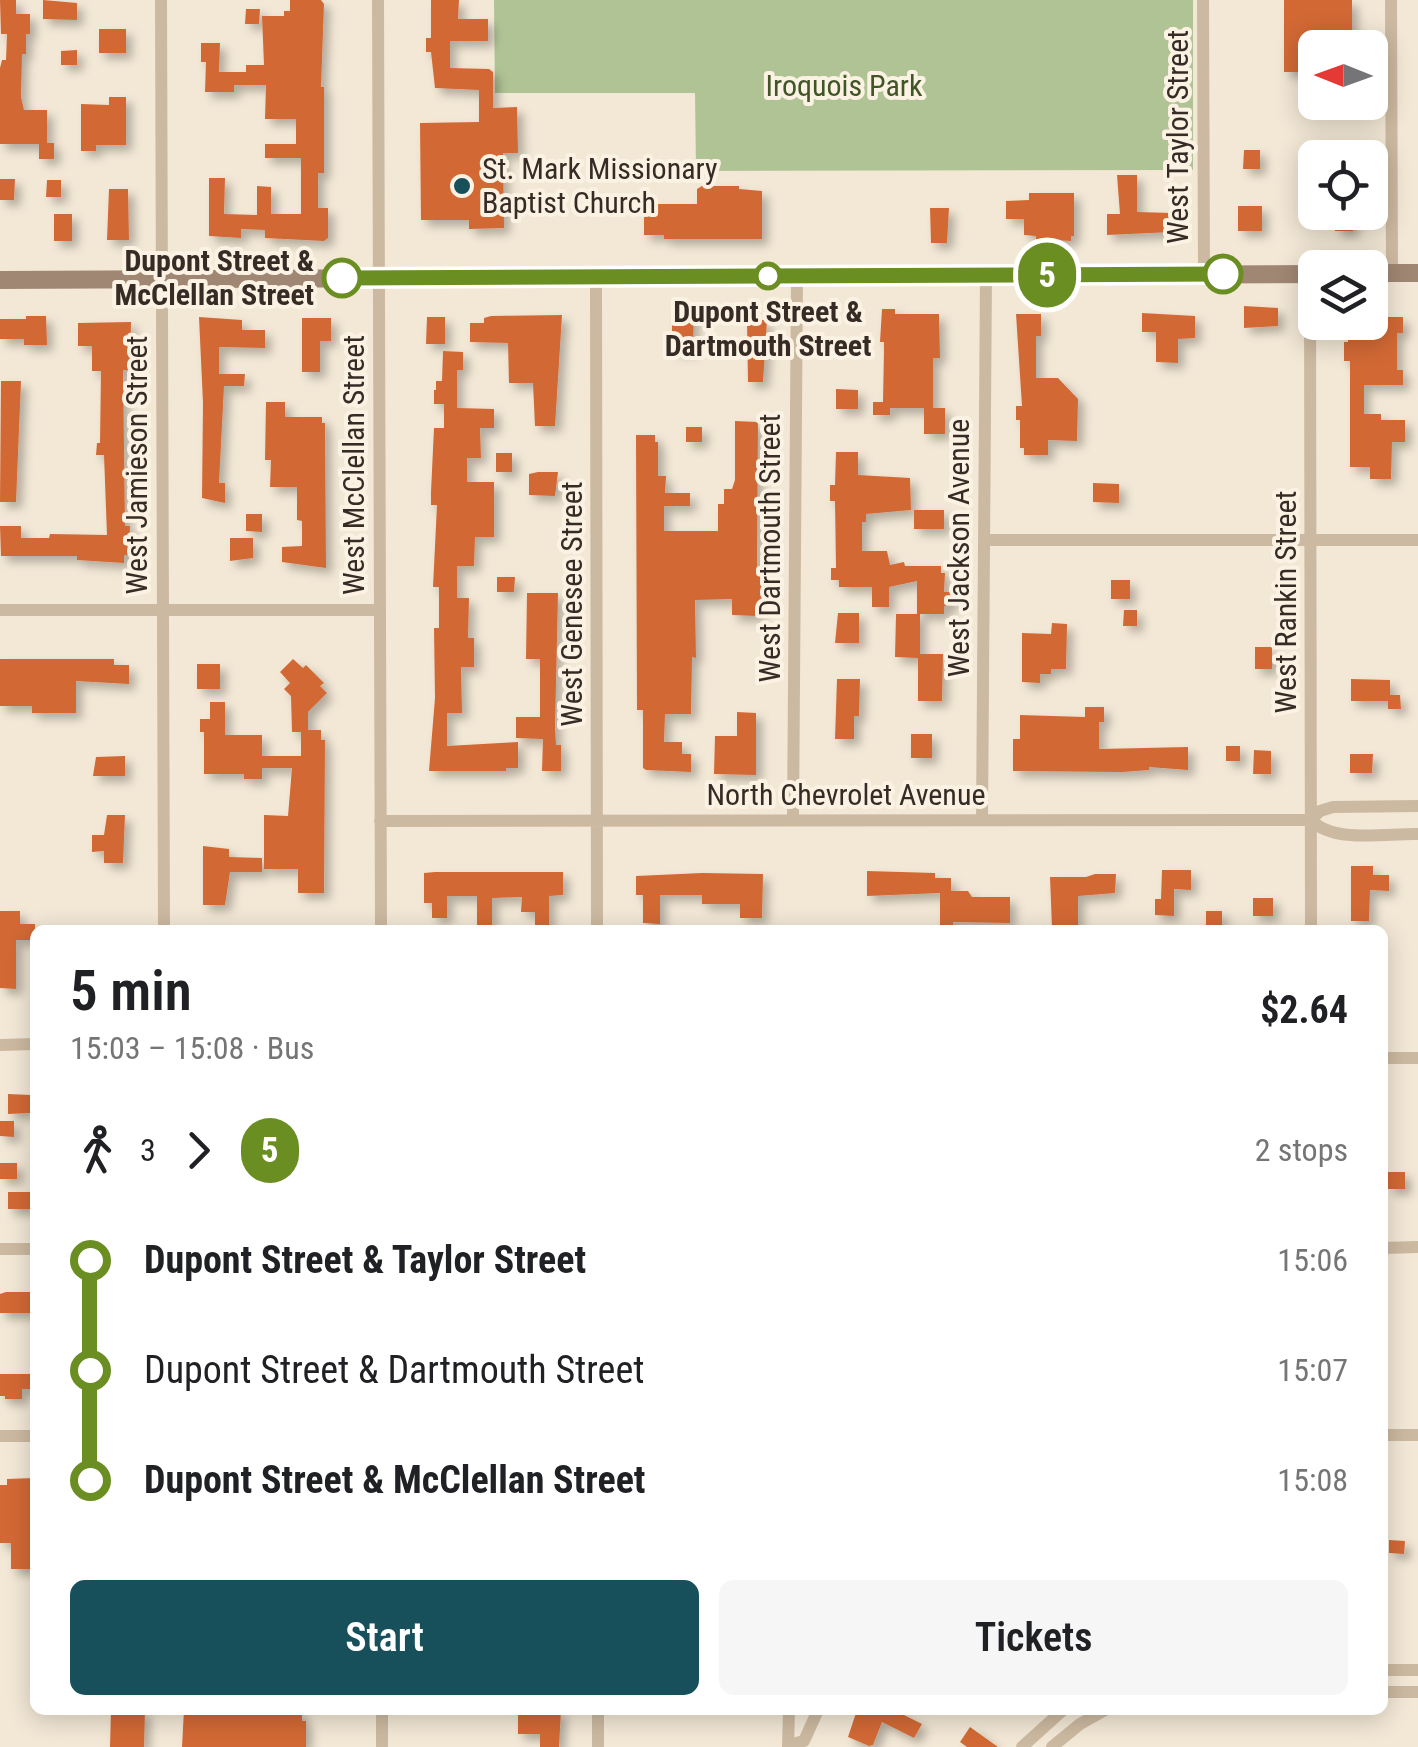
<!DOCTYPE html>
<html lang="en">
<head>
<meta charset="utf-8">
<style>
  body { margin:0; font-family:"Roboto Condensed",sans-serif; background:#f6f6f6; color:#202124; height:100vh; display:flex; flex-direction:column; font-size:38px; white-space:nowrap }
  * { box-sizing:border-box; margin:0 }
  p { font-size:32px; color:#757577 }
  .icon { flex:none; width:55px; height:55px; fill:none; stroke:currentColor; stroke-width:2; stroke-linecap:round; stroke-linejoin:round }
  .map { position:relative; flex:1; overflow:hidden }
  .details { position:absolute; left:30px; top:925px; width:1358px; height:790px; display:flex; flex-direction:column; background:#fff; border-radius:15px; box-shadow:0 5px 25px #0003 }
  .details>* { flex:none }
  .badge { padding:0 20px; border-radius:32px; font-size:35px; line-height:65px }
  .needle { width:65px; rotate:271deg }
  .fabs { position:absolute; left:1298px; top:30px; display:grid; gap:20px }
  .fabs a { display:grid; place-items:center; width:90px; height:90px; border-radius:15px; background:#fff; box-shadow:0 5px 25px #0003; font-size:50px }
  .map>.badge { position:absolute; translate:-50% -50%; box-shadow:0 0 0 5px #fff }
  .legs { display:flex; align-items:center; gap:15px; height:110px; padding:0 40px; font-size:32px }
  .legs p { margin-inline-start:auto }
  .head { display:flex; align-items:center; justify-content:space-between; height:170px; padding:0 40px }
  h1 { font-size:55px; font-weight:600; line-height:75px }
  .button { display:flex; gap:20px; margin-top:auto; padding:20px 40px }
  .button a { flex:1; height:115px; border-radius:15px; background:#17505b; color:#fff; font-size:40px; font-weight:600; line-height:115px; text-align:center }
  .button a+a { background:#f6f6f6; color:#202124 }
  ul { padding:0 40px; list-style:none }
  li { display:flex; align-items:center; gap:35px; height:110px; font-size:38px }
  li i { display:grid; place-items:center; width:15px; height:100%; margin:0 12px; background:currentColor }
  li i::after { content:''; width:25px; height:25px; margin:-12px; border:8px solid; border-radius:50%; background:#fff }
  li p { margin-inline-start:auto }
  li:first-child i { background:linear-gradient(#0000 50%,currentColor 0) }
  li:last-child i { background:linear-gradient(currentColor 50%,#0000 0) }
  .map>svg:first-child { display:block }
  .green { fill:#b0c395 }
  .building { fill:#d26936; filter:url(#shadow) }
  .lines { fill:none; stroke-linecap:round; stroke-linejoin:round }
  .street { stroke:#ccb9a1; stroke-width:12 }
  .secondary { stroke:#a08773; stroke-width:18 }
  .line-1-casing { stroke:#fff; stroke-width:22 }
  .line-1 { stroke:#6b8e23; stroke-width:15 }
  .poi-dot { fill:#17505b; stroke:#fbf2e3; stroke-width:4 }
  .stop-1-dot { fill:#fff; stroke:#6b8e23; stroke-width:5 }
  .labels { text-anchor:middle; stroke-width:8; stroke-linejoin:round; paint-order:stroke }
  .park-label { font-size:30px; fill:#405626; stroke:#fbf2e3 }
  .street-label { font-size:30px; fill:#362c25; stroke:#fbf2e3 }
  .poi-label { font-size:30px; fill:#362c25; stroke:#fbf2e3; text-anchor:start }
  .stop-label { font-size:30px; font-weight:bold; fill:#362c25; stroke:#fbf2e3; text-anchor:end }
</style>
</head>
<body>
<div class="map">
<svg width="1418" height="1747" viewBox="0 0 1418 1747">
  <defs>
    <filter id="shadow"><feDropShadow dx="6" dy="6" stdDeviation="5" flood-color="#0004"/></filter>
  </defs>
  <rect width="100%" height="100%" fill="#f3e8d6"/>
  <!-- green -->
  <path class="green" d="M 494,0 L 1193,0 L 1193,170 L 696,171 L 695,93 L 495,93 Z"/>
  <!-- building -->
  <path class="building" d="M 0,0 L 16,0 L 16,14 L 30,14 L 30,34 L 26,34 L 26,54 L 22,54 L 21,97 L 24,110 L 47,110 L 47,143 L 54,143 L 54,159 L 39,159 L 39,144 L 0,144 L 0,68 L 2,60 L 6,60 L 7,34 L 1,34 Z
    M 43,0 L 77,3 L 77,20 L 43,19 Z
    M 290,0 L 321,0 L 324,4 L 321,87 L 324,87 L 324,173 L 318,173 L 318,208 L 328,208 L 328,238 L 324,241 L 265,238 L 265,230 L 241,229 L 241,238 L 209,236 L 209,178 L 225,178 L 224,214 L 257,215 L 257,186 L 271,187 L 271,214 L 301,214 L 301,158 L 265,158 L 265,144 L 296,144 L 296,119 L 265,119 L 266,85 L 234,85 L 234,92 L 205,92 L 206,62 L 201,62 L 201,43 L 220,43 L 219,72 L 246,72 L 246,65 L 264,65 L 262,16 L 284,16 L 284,11 L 290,11 Z
    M 431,0 L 459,0 L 458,19 L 488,19 L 488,41 L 450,41 L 450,68 L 489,69 L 493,72 L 493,108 L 517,107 L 518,153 L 503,153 L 504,228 L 469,229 L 469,220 L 421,220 L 420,123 L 479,122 L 479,90 L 435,88 L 431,52 L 426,52 L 426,38 L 431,38 Z
    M 1284,0 L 1352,0 L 1352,48 L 1315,48 L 1315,72 L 1284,72 Z
    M 246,9 L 260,9 L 259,24 L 245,24 Z
    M 99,29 L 126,29 L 126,53 L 99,53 Z
    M 77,50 L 77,65 L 61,65 L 61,51 Z
    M 109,97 L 126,97 L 126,145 L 96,145 L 96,151 L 81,151 L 81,104 L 109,105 Z
    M 1244,150 L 1260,150 L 1260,169 L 1243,169 Z
    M 1117,175 L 1137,175 L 1137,212 L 1172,213 L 1172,232 L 1107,235 L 1107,214 L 1120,214 Z
    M 0,179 L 15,179 L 14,200 L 0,200 Z
    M 47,180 L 61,180 L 61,197 L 46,197 Z
    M 702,186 L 739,186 L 739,189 L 762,191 L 762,239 L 664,239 L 664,235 L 644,235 L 644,212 L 652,212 L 652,204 L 697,204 L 697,189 Z
    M 109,189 L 128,189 L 129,240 L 107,240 Z
    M 1029,193 L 1074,193 L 1074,236 L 1071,236 L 1071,241 L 1036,239 L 1036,236 L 1024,235 L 1024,219 L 1006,219 L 1006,201 L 1029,200 Z
    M 1238,206 L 1262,206 L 1262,231 L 1238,231 Z
    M 930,208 L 949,208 L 947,243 L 931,243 Z
    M 1335,212 L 1353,212 L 1353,231 L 1335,231 Z
    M 54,214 L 72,214 L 72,241 L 54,241 Z
    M 1244,306 L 1278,308 L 1278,326 L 1244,328 Z
    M 672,308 L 694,308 L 693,350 L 672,350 Z
    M 882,309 L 895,309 L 895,314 L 939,314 L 940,358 L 933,358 L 933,408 L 945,408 L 945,434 L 924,434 L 924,408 L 890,408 L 890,415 L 873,415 L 873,402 L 883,402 L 884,349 L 884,342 L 880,342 Z
    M 1142,313 L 1195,316 L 1195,338 L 1178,339 L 1178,363 L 1156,362 L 1156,332 L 1142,332 Z
    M 1016,314 L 1041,314 L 1041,336 L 1036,336 L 1036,378 L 1058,378 L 1078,399 L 1077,441 L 1048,440 L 1048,455 L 1024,455 L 1024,448 L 1020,448 L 1020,420 L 1016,420 L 1016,406 L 1022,406 Z
    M 562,315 L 555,426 L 535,426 L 533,383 L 509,383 L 508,343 L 470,342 L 470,323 L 484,323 L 484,318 L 491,316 Z
    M 26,316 L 46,316 L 47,345 L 24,345 L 24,339 L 0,339 L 0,319 L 26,319 Z
    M 199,317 L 242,320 L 242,330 L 265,330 L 265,348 L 219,347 L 219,374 L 245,374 L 244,386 L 224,386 L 219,483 L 225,483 L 225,503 L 202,498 L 203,403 Z
    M 427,317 L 445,317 L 445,344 L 426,344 Z
    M 1370,317 L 1403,317 L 1403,333 L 1397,333 L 1397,370 L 1403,370 L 1403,385 L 1364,385 L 1364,414 L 1381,414 L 1381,420 L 1405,420 L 1405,442 L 1392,442 L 1391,479 L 1370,479 L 1370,467 L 1350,467 L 1350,361 L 1344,361 L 1344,342 L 1348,342 L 1347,322 L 1370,322 Z
    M 302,318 L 331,318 L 331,341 L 320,341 L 320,372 L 302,372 Z
    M 747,320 L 767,320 L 763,382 L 748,382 Z
    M 131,322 L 130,370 L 123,370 L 125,526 L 130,526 L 129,555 L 124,555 L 124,563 L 77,560 L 77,556 L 1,556 L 0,526 L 21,526 L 21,538 L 49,538 L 50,534 L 107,535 L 104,455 L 96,455 L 97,443 L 100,443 L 101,371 L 92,371 L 92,346 L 78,346 L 78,323 Z
    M 443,351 L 463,352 L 463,370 L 457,370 L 457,408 L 494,409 L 494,428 L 480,428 L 481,458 L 467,458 L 467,482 L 494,482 L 494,537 L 475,537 L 474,566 L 457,566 L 457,598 L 469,598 L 468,638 L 474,638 L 474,667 L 461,667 L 462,713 L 447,713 L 447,746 L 518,742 L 518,768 L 506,768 L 506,771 L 429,771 L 435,698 L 434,628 L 439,628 L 439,587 L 433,587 L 437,505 L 431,505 L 431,492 L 434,428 L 444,428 L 444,404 L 434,404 L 434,390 L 436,390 L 436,381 L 442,381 Z
    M 1,381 L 21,381 L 16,502 L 0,502 Z
    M 836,389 L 858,390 L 858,409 L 836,409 Z
    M 266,402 L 285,402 L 285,417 L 322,417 L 322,423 L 325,423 L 326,568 L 282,562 L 282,547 L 302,546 L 302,521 L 297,520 L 297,487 L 270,487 L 271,460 L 265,460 Z
    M 735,421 L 758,422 L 757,566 L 759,572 L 764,572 L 762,612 L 757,612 L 757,616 L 732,615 L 732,599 L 695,600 L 696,658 L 692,657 L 691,714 L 665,714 L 664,742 L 682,742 L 682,754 L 691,754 L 691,772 L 646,770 L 643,768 L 643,710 L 637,710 L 636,435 L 655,435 L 655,442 L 658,442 L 658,476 L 666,476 L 665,493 L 690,493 L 690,506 L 664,506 L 664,531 L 718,531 L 718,504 L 724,504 L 724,489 L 732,489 L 735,480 Z
    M 686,427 L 702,427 L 702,442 L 686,442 Z
    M 836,452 L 858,452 L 858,475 L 910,478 L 911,510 L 866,514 L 866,522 L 862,522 L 862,551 L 887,551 L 890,565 L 904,562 L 905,566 L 941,566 L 941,573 L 945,573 L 944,592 L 952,592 L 952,606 L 944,606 L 944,614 L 917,614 L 917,581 L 889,587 L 889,607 L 872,607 L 872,587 L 839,587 L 839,580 L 831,580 L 831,568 L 836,568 L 835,501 L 830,501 L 830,485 L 835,485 Z
    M 496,453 L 512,453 L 512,472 L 496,472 Z
    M 538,472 L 558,472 L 555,496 L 529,495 L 529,474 Z
    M 1093,483 L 1119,484 L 1119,503 L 1093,502 Z
    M 914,510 L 944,510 L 944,529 L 914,529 Z
    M 246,514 L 262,514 L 262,532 L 246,531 Z
    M 230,538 L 253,538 L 253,558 L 230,561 Z
    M 497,577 L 515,577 L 514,592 L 497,592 Z
    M 1111,580 L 1130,580 L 1130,599 L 1111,599 Z
    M 527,593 L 558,593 L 555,727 L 556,745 L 561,745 L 561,771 L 542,771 L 543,739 L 516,738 L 516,717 L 540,717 L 540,659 L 526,659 Z
    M 1124,610 L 1137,610 L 1137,626 L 1123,626 Z
    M 838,613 L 859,613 L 859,643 L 835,643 Z
    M 896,614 L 920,614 L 920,654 L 943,654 L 942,701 L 918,701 L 918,658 L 895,657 Z
    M 1052,623 L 1067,624 L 1066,669 L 1051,669 L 1051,674 L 1040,674 L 1040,683 L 1022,682 L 1022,633 L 1051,634 Z
    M 1255,647 L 1272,647 L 1272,669 L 1255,669 Z
    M 0,659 L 114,659 L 114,665 L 129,665 L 129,684 L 76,681 L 76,713 L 32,713 L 32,706 L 0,706 Z
    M 293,659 L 303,668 L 306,665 L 324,683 L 320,686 L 327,693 L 308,712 L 308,730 L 321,730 L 321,740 L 325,740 L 324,893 L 298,893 L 298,869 L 264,869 L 264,815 L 288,816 L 292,768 L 262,768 L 262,779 L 244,779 L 244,774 L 204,774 L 204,732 L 200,732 L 200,719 L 210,719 L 210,702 L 225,702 L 225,735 L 262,735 L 262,756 L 301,756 L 301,732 L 292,732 L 291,696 L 284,689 L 290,683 L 280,672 Z
    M 197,664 L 220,664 L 220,689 L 197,689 Z
    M 837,679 L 860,679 L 859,716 L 854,716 L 854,739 L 835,739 Z
    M 1351,679 L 1390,680 L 1390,695 L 1400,695 L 1401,709 L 1388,709 L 1388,701 L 1351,701 Z
    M 1085,707 L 1104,707 L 1104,722 L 1099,722 L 1099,749 L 1188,747 L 1188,770 L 1149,767 L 1149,770 L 1122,772 L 1013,771 L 1013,739 L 1020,739 L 1020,715 L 1085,717 Z
    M 737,712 L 756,713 L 756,775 L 714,774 L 715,736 L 737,736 Z
    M 911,734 L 932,734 L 932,758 L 911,758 Z
    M 1226,746 L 1240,746 L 1240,761 L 1226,761 Z
    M 1254,750 L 1271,751 L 1271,774 L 1253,774 Z
    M 1350,754 L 1373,754 L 1372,773 L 1350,773 Z
    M 125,756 L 125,776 L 93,776 L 96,757 Z
    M 107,815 L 125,815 L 123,863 L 104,863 L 104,851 L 92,852 L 92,835 L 104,835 Z
    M 203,846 L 229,849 L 229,857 L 262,858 L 262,872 L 230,872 L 225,905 L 203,905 Z
    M 1351,866 L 1373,866 L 1373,875 L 1389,875 L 1389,891 L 1370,890 L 1369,921 L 1351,921 Z
    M 1162,870 L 1191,870 L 1191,890 L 1174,889 L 1174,916 L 1155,915 L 1155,899 L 1161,899 Z
    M 867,871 L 935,873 L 935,878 L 951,878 L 951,891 L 968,891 L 972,897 L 1010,897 L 1010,923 L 953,922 L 953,930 L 940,930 L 940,893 L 867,896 Z
    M 435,872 L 563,872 L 563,895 L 549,896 L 549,930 L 535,930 L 535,912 L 521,912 L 522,897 L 492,898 L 492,925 L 477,925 L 477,896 L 447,896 L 447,918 L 432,918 L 432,903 L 424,903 L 424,873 Z
    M 702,873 L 763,874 L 762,918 L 740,918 L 740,904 L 702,904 L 702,895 L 660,895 L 660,924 L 643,923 L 643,895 L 636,895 L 636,876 Z
    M 1095,874 L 1116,874 L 1115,893 L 1078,896 L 1078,928 L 1052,928 L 1050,877 L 1086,877 Z
    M 1253,898 L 1273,898 L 1273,916 L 1253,916 Z
    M 0,911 L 20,911 L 20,924 L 35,924 L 35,940 L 16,940 L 16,989 L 0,988 Z
    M 1206,911 L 1222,911 L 1222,925 L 1206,925 Z
    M 8,1094 L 30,1095 L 30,1113 L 8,1114 Z
    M 0,1121 L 14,1121 L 14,1137 L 0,1136 Z
    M 0,1163 L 17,1163 L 17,1179 L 0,1179 Z
    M 1388,1172 L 1405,1172 L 1405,1189 L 1388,1189 Z
    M 8,1192 L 31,1192 L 31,1209 L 8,1209 Z
    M 6,1292 L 35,1292 L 35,1313 L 0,1313 L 0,1294 Z
    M 0,1374 L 35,1374 L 35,1389 L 22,1389 L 22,1399 L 5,1399 L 5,1396 L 0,1396 Z
    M 35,1478 L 35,1569 L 11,1569 L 11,1543 L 0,1543 L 0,1485 L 7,1485 L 7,1479 Z
    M 1389,1540 L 1405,1541 L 1404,1554 L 1389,1553 Z
    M 111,1710 L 145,1710 L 144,1747 L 110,1747 Z
    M 184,1710 L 302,1710 L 302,1721 L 306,1721 L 306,1747 L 182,1747 Z
    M 518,1710 L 561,1710 L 559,1747 L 540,1747 L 540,1734 L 518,1734 Z
    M 857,1710 L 894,1710 L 922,1724 L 914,1738 L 882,1722 L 873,1745 L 869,1746 L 848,1737 Z
    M 970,1727 L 998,1747 L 967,1747 L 960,1742 Z"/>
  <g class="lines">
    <!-- street -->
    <path class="street" d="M 161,0 L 164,930
      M 378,0 L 381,930
      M 1203,0 L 1204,274
      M 1391,0 L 1392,273
      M 1310,274 L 1311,930
      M 596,277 L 597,930
      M 984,540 L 1418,540
      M 0,610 L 380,610
      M 793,820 L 797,276
      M 982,820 L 986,275
      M 1311,820 L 1320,811 L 1333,807 L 1418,806
      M 380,821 L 1311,820 C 1334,844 1387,833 1418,834
      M 0,1045 L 35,1044
      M 1382,1058 L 1418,1058
      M 1382,1248 L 1418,1247
      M 0,1249 L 35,1249
      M 1382,1435 L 1418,1435
      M 0,1436 L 35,1436
      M 1382,1670 L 1418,1670
      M 1382,1692 L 1418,1692
      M 788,1745 L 804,1741 L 818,1710
      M 382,1747 L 382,1710
      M 598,1747 L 598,1710
      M 788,1747 L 789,1710
      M 1022,1747 L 1063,1710
      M 1052,1747 L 1080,1724 L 1105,1710"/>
    <!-- secondary -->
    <path class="secondary" d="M 1370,273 L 1418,273
      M 0,280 L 1315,274"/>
  </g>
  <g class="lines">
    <!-- line-1 casing -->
    <g class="line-1-casing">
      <path id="line-1" d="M 342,278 L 1223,274"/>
    </g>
    <!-- line-1 -->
    <use href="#line-1" class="line-1"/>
  </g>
  <!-- markers -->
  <circle class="poi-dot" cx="462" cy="186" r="10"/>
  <g class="stop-1-dot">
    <circle cx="1223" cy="274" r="18"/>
    <circle cx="768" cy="276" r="12"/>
    <circle cx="342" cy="278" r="18"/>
  </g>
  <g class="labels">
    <!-- park labels -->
    <g class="park-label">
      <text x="844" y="96">Iroquois Park</text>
    </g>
    <!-- street labels -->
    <g class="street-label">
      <text transform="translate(1178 137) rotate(-90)" y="10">West Taylor Street</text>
      <text transform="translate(137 465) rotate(-90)" y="10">West Jamieson Street</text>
      <text transform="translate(354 465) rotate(-90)" y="10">West McClellan Street</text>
      <text transform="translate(770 548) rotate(-90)" y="10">West Dartmouth Street</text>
      <text transform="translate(959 548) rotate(-90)" y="10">West Jackson Avenue</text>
      <text transform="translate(1286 602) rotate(-90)" y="10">West Rankin Street</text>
      <text transform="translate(572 604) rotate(-90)" y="10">West Genesee Street</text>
      <text x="846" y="805">North Chevrolet Avenue</text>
    </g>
    <!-- poi labels -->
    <g class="poi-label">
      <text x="482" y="179">St. Mark Missionary<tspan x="482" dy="34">Baptist Church</tspan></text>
    </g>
    <!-- stop labels -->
    <g class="stop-label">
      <text x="314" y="271">Dupont Street &amp;<tspan x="314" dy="34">McClellan Street</tspan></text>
      <text x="768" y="322" text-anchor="middle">Dupont Street &amp;<tspan x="768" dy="34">Dartmouth Street</tspan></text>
    </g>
  </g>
</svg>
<div class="fabs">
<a><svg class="needle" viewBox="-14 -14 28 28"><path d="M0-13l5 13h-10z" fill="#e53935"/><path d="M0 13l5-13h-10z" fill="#757577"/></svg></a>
<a><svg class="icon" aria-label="locate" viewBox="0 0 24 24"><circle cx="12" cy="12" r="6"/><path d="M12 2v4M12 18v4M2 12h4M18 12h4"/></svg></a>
<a><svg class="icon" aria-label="layers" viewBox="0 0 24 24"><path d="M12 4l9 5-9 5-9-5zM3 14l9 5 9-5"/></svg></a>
</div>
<b class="badge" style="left:1047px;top:275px;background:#6b8e23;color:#fff">5</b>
<section class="details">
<div class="head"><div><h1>5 min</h1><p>15:03 – 15:08 · Bus</p></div><b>$2.64</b></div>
<div class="legs"><svg class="icon" aria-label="walk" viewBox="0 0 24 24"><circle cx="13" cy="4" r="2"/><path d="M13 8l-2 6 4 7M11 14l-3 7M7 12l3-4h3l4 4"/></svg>3<svg class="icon" aria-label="forward" viewBox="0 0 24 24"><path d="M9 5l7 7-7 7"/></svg><b class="badge" style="background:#6b8e23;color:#fff">5</b><p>2 stops</p></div>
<ul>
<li><i style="color:#6b8e23"></i><b>Dupont Street &amp; Taylor Street</b><p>15:06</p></li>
<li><i style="color:#6b8e23"></i><span>Dupont Street &amp; Dartmouth Street</span><p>15:07</p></li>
<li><i style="color:#6b8e23"></i><b>Dupont Street &amp; McClellan Street</b><p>15:08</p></li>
</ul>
<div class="button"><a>Start</a><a>Tickets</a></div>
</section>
</div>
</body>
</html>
